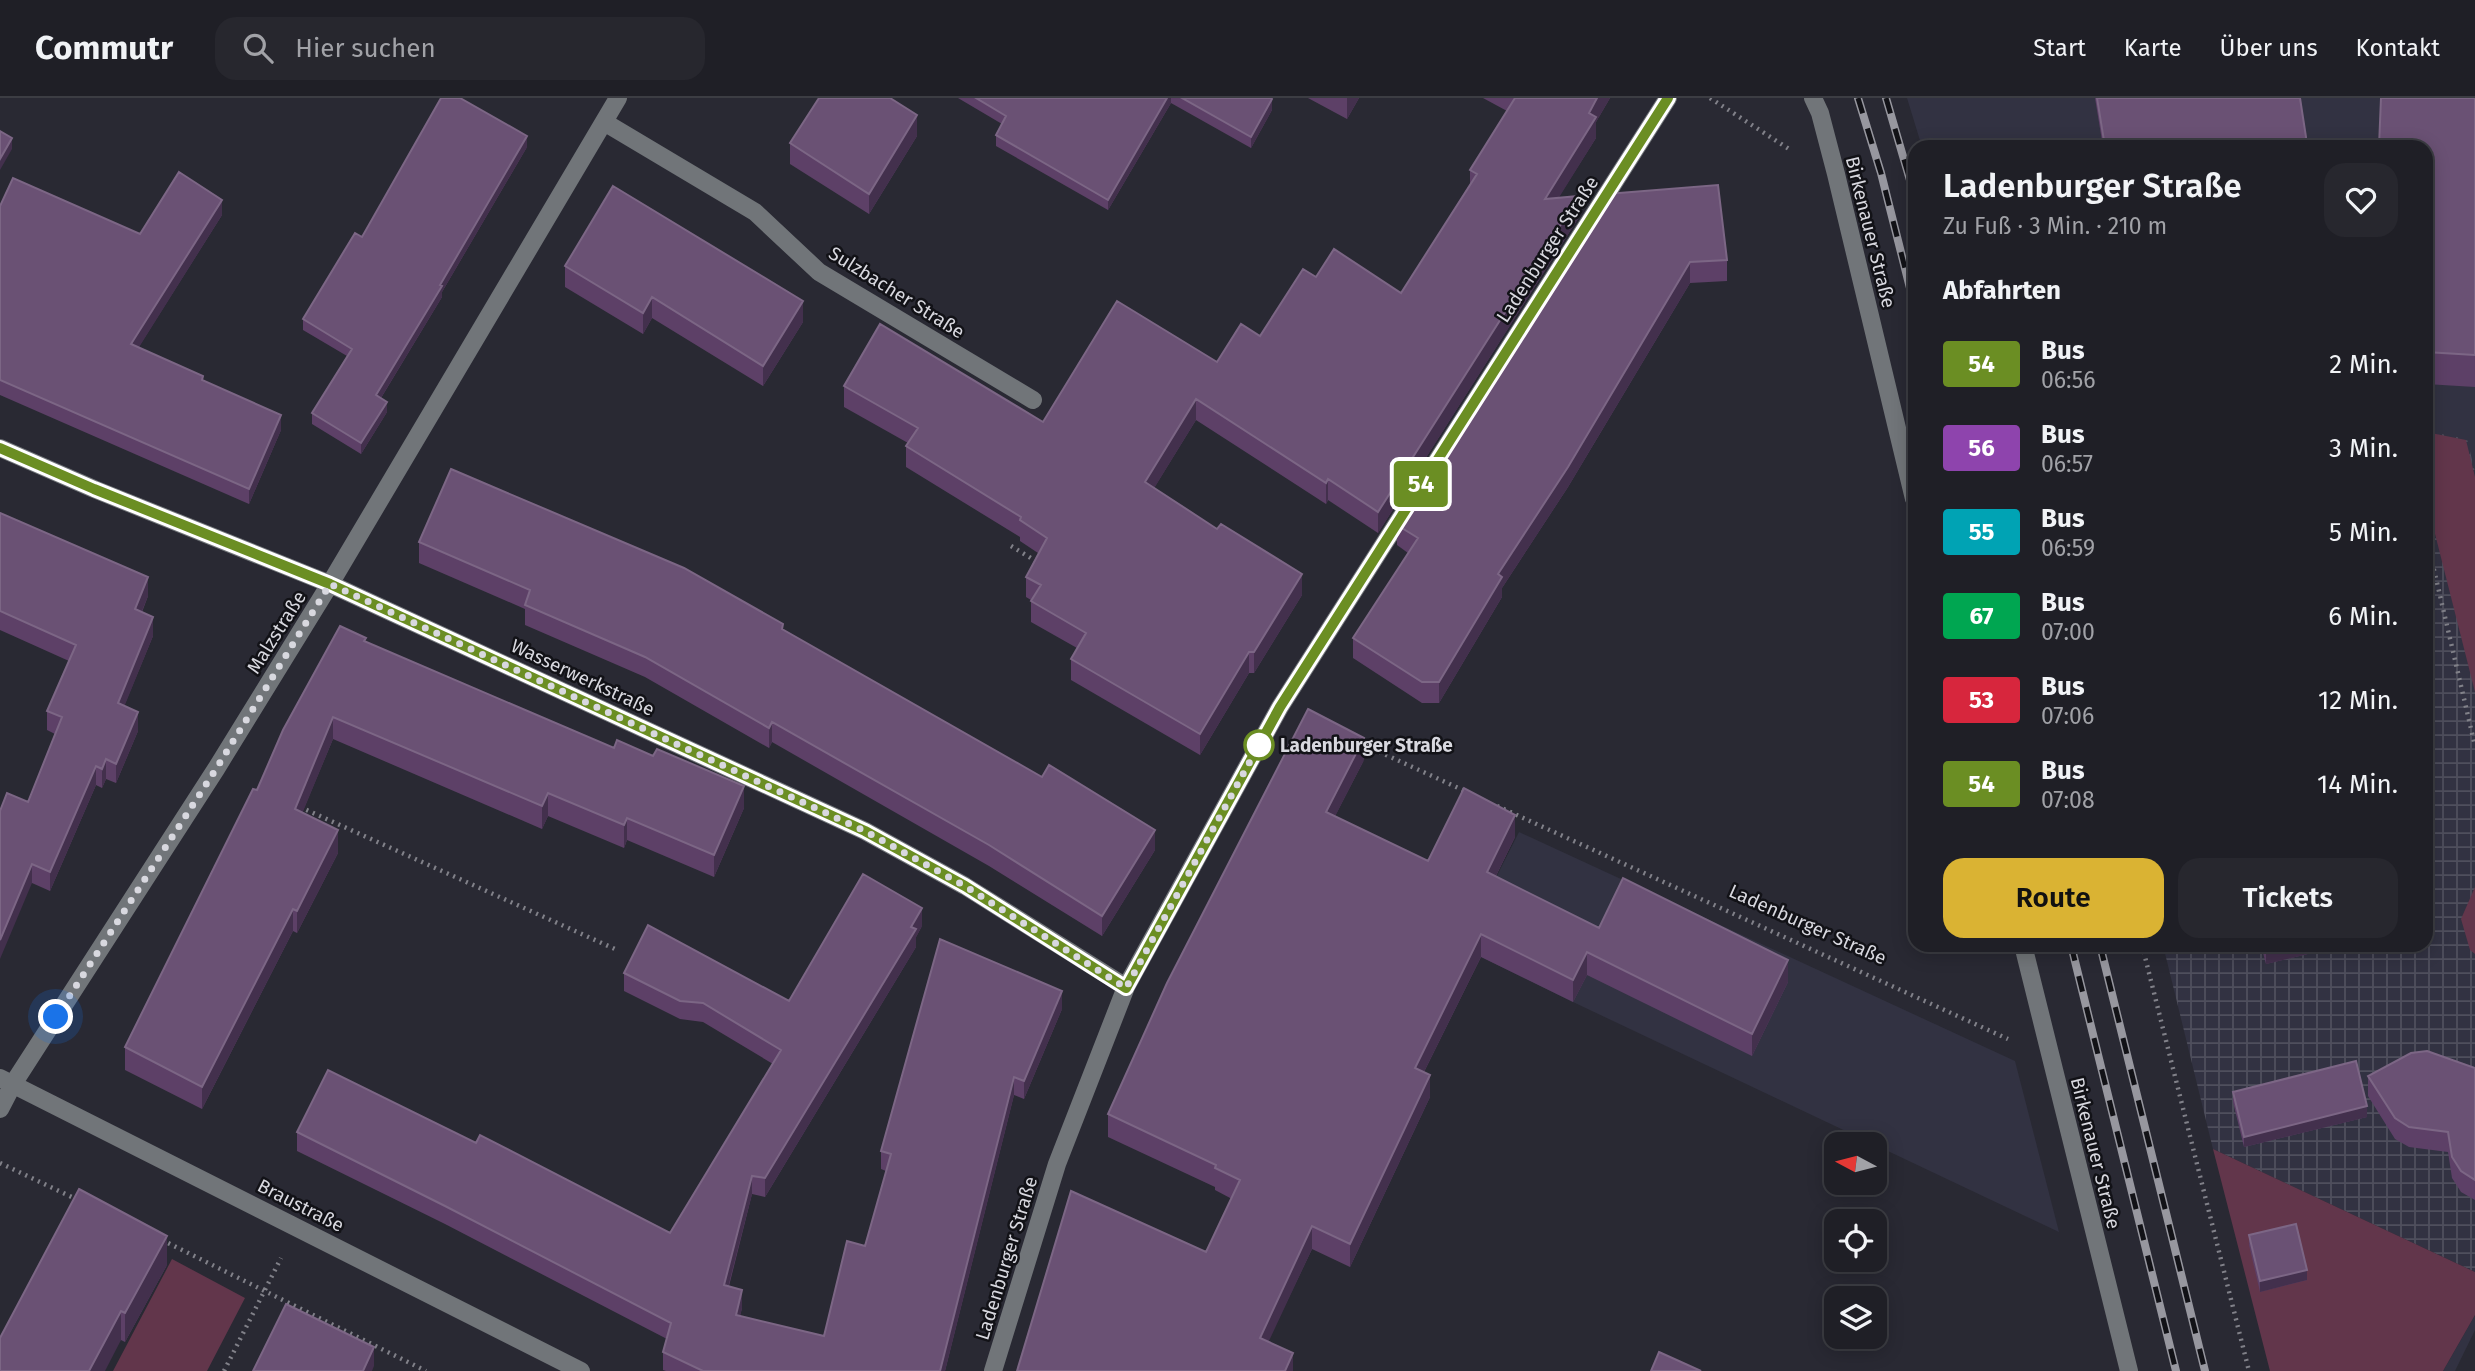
<!DOCTYPE html>
<html lang="de">
<head>
<meta charset="utf-8">
<style>
  body { margin:0; font-family:"Fira Sans",sans-serif; background:#27272e; color:#f1f3f6; height:100vh; display:flex; flex-direction:column; font-size:26px; white-space:nowrap }
  * { box-sizing:border-box; margin:0 }
  p { font-size:23px; color:#a1a2a7 }
  .icon { flex:none; width:38px; height:38px; fill:none; stroke:currentColor; stroke-width:2; stroke-linecap:round; stroke-linejoin:round }
  .map { position:relative; flex:1; overflow:hidden }
  .drawer { position:absolute; left:1908px; top:42px; width:525px; height:812px; display:flex; flex-direction:column; background:#1f1f26; border-radius:21px; box-shadow:0 4px 18px #0003,0 0 0 2px #3c3d43 }
  .drawer>* { flex:none }
  .badge { padding:0 14px; border-radius:5px; font-size:24px; line-height:46px }
  .needle { width:46px; rotate:277deg }
  .buttons { position:absolute; left:1824px; top:1034px; display:grid; gap:14px }
  .buttons a { display:grid; place-items:center; width:63px; height:63px; border-radius:14px; background:#1f1f26; box-shadow:0 4px 18px #0003,0 0 0 2px #3c3d43; font-size:35px }
  .you { position:absolute; width:35px; height:35px; margin:-18px; border:5px solid #fff; border-radius:50%; background:#1a73e8; box-shadow:0 0 0 10px #1a73e833 }
  .map>.badge { position:absolute; translate:-50% -50%; box-shadow:0 0 0 4px #fff }
  h2 { padding:0 35px; font-size:26px; line-height:63px }
  .round { display:grid; place-items:center; flex:none; width:74px; height:74px; border-radius:21px; background:#27272e }
  .summary { display:flex; align-items:center; justify-content:space-between; height:119px; padding:0 35px }
  h1 { font-size:33px; font-weight:600; line-height:52px }
  .primary-button { display:flex; gap:14px; margin-top:auto; padding:14px 35px }
  .primary-button a { flex:1; height:80px; border-radius:21px; background:#dab333; color:#111; font-size:28px; font-weight:600; line-height:80px; text-align:center }
  .primary-button a+a { background:#27272e; color:#f1f3f6 }
  ul { padding:0; list-style:none }
  li { display:flex; align-items:center; gap:21px; height:84px; padding:0 35px }
  li div { flex:1 }
  li b { display:block; font-size:26px }
  li em { font-style:normal }
  li .badge { min-width:77px; font-weight:700; text-align:center }
  header { display:flex; align-items:center; gap:42px; box-sizing:border-box; height:98px; padding:0 35px; background:#1f1f26; border-bottom:2px solid #3c3d43 }
  header strong { font-size:33px }
  nav { display:flex; gap:38px; margin-inline-start:auto; font-size:24px }
  .search { width:490px; height:63px; background:#27272e; display:flex; align-items:center; gap:18px; box-sizing:border-box; padding:0 24px; border-radius:21px; color:#a1a2a7; font-size:26px }
  .map>svg:first-child { display:block }
  .built { fill:#323242 }
  .industrial { fill:url(#industrial-grid) }
  .green { fill:#62364b }
  .lines { fill:none; stroke-linecap:round; stroke-linejoin:round }
  .path { stroke:#818189; stroke-width:4.5; stroke-dasharray:2 5; stroke-linecap:butt }
  .minor { stroke:#717579; stroke-width:18 }
  .rail-casing { stroke:#97979f; stroke-width:8 }
  .rail { stroke:#121217; stroke-width:5; stroke-dasharray:16; stroke-linecap:butt }
  .wall { fill:#5d4067 }
  .shaded-wall { fill:#43304d }
  .building { fill:#6a5174; stroke:#7c6685; stroke-width:2 }
  .line-casing { stroke:#fff; stroke-width:16 }
  .line { stroke:#6b8e23; stroke-width:10 }
  .walk { stroke:#d8d8df; stroke-width:7; stroke-dasharray:0 12.6 }
  .stop-dot { fill:#fff; stroke:#6b8e23; stroke-width:3.5 }
  .labels { text-anchor:middle; stroke-width:5; stroke-linejoin:round; paint-order:stroke }
  .street-label { font-size:19px; fill:#d8d8df; stroke:#121217 }
  .stop-label { font-size:19px; font-weight:bold; fill:#d8d8df; stroke:#121217; text-anchor:start }
</style>
</head>
<body>
<header>
<strong>Commutr</strong>
<div class="search"><svg class="icon" aria-label="search" viewBox="0 0 24 24"><circle cx="10" cy="10" r="6"/><path d="M15 15l6 6"/></svg>Hier suchen</div>
<nav><a>Start</a><a>Karte</a><a>Über uns</a><a>Kontakt</a></nav>
</header>
<div class="map">
<svg width="2475" height="1273" viewBox="0 0 2475 1273">
  <defs>
    <pattern id="industrial-grid" width="8" height="8" patternUnits="userSpaceOnUse" patternTransform="scale(1.75)"><rect width="8" height="8" fill="#323242"/><path d="M0 4h8M4 0v8" fill="none" stroke="#4f4f5d"/></pattern>
  </defs>
  <rect width="100%" height="100%" fill="#292933"/>
  <!-- built -->
  <path class="built" d="M 1907,0 L 2475,0 L 2475,379 L 2426,334 L 2426,49 L 1922,49 Z
    M 1519,734 L 2015,963 L 2059,1134 L 1573,904 L 1461,849 Z
    M 2475,1217 L 2475,1232 L 2455,1273 L 2443,1273 Z"/>
  <!-- industrial -->
  <path class="industrial" d="M 2426,333 L 2467,341 L 2475,374 L 2475,1174 L 2213,1051 L 2163,847 L 2426,847 Z"/>
  <!-- green -->
  <path class="green" d="M 2426,334 L 2466,342 L 2475,379 L 2475,594 L 2432,424 L 2426,425 Z
    M 2475,789 L 2475,856 L 2470,852 L 2461,821 Z
    M 2213,1051 L 2475,1174 L 2475,1217 L 2443,1273 L 2270,1273 Z
    M 172,1161 L 245,1200 L 207,1273 L 113,1273 Z"/>
  <g class="lines">
    <!-- path -->
    <path class="path" d="M 1710,0 L 1792,53
      M 2426,447 L 2428,446 L 2475,648
      M 1011,448 L 1039,465
      M 1360,645 L 1467,694
      M 1497,708 L 2008,941
      M 300,709 L 615,851
      M 2142,847 L 2249,1273
      M 0,1065 L 78,1102
      M 162,1142 L 426,1273
      M 224,1273 L 281,1160"/>
    <!-- minor -->
    <path class="minor" d="M 1813,0 L 1820,15 L 1836,76 L 1914,401
      M 604,24 L 755,114 L 819,174 L 1033,302
      M 0,350 L 94,391 L 330,486 L 865,733 L 965,788 L 1126,889
      M 2023,847 L 2129,1273
      M 0,980 L 581,1273
      M 0,1011 L 13,986 L 216,671 L 330,486 L 618,0
      M 993,1273 L 1057,1066 L 1126,889 L 1280,609 L 1668,0"/>
    <!-- rail casing -->
    <g class="rail-casing">
      <path id="rail" d="M 1858,0 L 1881,75 L 1914,206
        M 1886,0 L 1914,96
        M 2071,847 L 2176,1273
        M 2100,847 L 2205,1273"/>
    </g>
    <!-- rail -->
    <use href="#rail" class="rail"/>
  </g>
  <!-- wall -->
  <path class="wall" d="M 958,0 L 1271,0 L 1272,12 L 1251,50 L 1171,5 L 1108,112 L 996,48 L 996,37 L 1002,26 Z
    M 1308,0 L 1359,0 L 1347,21 Z
    M 1483,0 L 1610,0 L 1596,24 L 1596,40 L 1558,100 L 1579,119 L 1378,435 L 1328,402 L 1326,406 L 1196,322 L 1154,390 L 1302,497 L 1254,575 L 1249,575 L 1200,657 L 1071,582 L 1071,561 L 1077,550 L 1031,524 L 1031,502 L 1026,499 L 1026,479 L 1038,455 L 1020,443 L 1020,439 L 906,369 L 906,348 L 908,345 L 844,309 L 844,288 L 1043,324 L 1217,264 L 1260,238 L 1316,179 L 1401,195 L 1470,86 L 1470,72 L 1507,13 Z
    M 2095,0 L 2300,0 L 2306,49 L 2103,49 Z
    M 2475,0 L 2475,289 L 2426,286 L 2426,49 Z
    M 917,38 L 869,116 L 790,66 L 790,45 Z
    M 527,49 L 442,194 L 442,199 L 381,300 L 387,314 L 361,356 L 312,326 L 312,315 L 347,258 L 303,232 L 303,221 L 362,139 Z
    M 1607,96 L 1727,162 L 1727,183 L 1690,185 L 1568,389 L 1502,490 L 1502,499 L 1439,605 L 1422,605 L 1353,560 L 1353,540 L 1408,455 L 1397,447 L 1397,427 Z
    M 0,108 L 140,136 L 222,117 L 138,250 L 203,283 L 281,332 L 249,406 L 0,297 Z
    M 565,168 L 803,224 L 763,288 L 652,220 L 643,236 L 565,189 Z
    M 0,415 L 148,498 L 142,514 L 153,538 L 124,608 L 138,633 L 116,685 L 106,681 L 102,690 L 96,687 L 50,793 L 32,785 L 28,704 L 55,636 L 47,632 L 47,613 L 69,563 L 0,532 Z
    M 419,444 L 783,531 L 1155,752 L 1102,838 L 989,768 L 772,644 L 769,650 L 645,579 L 525,527 L 525,511 L 419,465 Z
    M 366,544 L 744,710 L 714,779 L 627,742 L 624,750 L 548,718 L 542,731 L 333,641 L 302,715 L 338,755 L 297,835 L 293,833 L 202,1011 L 125,972 L 125,949 L 257,692 Z
    M 1364,662 L 1335,718 L 1428,763 L 1515,739 L 1496,778 L 1599,830 L 1788,884 L 1752,958 L 1587,877 L 1573,904 L 1481,859 L 1424,974 L 1430,999 L 1350,1169 L 1312,1151 L 1268,1243 L 1293,1273 L 1017,1273 L 1206,1154 L 1232,1101 L 1215,1092 L 1215,1089 L 1108,1039 L 1108,1016 Z
    M 922,828 L 916,839 L 916,849 L 765,1099 L 752,1096 L 729,1188 L 742,1210 L 740,1218 L 824,1238 L 865,1148 L 886,1073 L 881,1071 L 881,1053 L 1062,911 L 1024,1001 L 1014,997 L 945,1273 L 666,1273 L 663,1272 L 663,1254 L 667,1241 L 445,1126 L 297,1053 L 297,1034 L 670,1135 L 773,966 L 703,924 L 680,921 L 624,893 L 624,875 L 789,903 Z
    M 2261,847 L 2345,847 L 2266,866 Z
    M 2475,970 L 2475,1102 L 2461,1094 L 2452,1080 L 2448,1054 L 2409,1049 L 2395,1041 L 2368,998 L 2368,978 Z
    M 2233,994 L 2367,1019 L 2244,1049 L 2233,1004 Z
    M 2249,1137 L 2307,1182 L 2260,1194 L 2249,1147 Z
    M 167,1167 L 125,1244 L 121,1242 L 0,1273 Z"/>
  <!-- shaded-wall -->
  <path class="shaded-wall" d="M 1167,0 L 1171,0 L 1171,5 L 1108,112 L 1108,102 Z
    M 1347,0 L 1359,0 L 1347,21 Z
    M 1597,0 L 1610,0 L 1596,24 L 1596,40 L 1545,122 L 1545,101 L 1589,15 Z
    M 1272,1 L 1272,12 L 1251,50 L 1251,39 Z
    M 917,17 L 917,38 L 869,116 L 869,96 Z
    M 527,38 L 527,49 L 442,194 L 442,199 L 376,308 L 376,297 Z
    M 12,40 L 12,51 L 0,72 L 0,61 Z
    M 1579,98 L 1579,119 L 1378,435 L 1378,414 Z
    M 222,102 L 222,117 L 131,262 L 131,246 Z
    M 1690,164 L 1690,185 L 1568,389 L 1502,490 L 1502,499 L 1439,605 L 1439,584 L 1498,476 Z
    M 652,199 L 652,220 L 643,236 L 643,215 Z
    M 803,203 L 803,224 L 763,288 L 763,268 Z
    M 1196,301 L 1196,322 L 1145,405 L 1145,384 Z
    M 387,304 L 387,314 L 361,356 L 361,345 Z
    M 281,317 L 281,332 L 249,406 L 249,391 Z
    M 1328,381 L 1328,402 L 1326,406 L 1326,385 Z
    M 1302,476 L 1302,497 L 1254,575 L 1254,554 Z
    M 148,479 L 148,498 L 135,530 L 135,511 Z
    M 153,519 L 153,538 L 118,624 L 118,605 Z
    M 1249,554 L 1249,575 L 1200,657 L 1200,636 Z
    M 138,614 L 138,633 L 116,685 L 116,666 Z
    M 333,619 L 333,641 L 295,733 L 295,711 Z
    M 772,624 L 772,644 L 769,650 L 769,630 Z
    M 1364,640 L 1364,662 L 1326,736 L 1326,714 Z
    M 106,661 L 106,681 L 102,690 L 102,671 Z
    M 96,668 L 96,687 L 50,793 L 50,774 Z
    M 2432,681 L 2432,701 L 2426,713 L 2426,692 Z
    M 744,688 L 744,710 L 714,779 L 714,757 Z
    M 548,695 L 548,718 L 542,731 L 542,708 Z
    M 1515,717 L 1515,739 L 1487,796 L 1487,774 Z
    M 627,720 L 627,742 L 624,750 L 624,727 Z
    M 338,732 L 338,755 L 297,835 L 297,813 Z
    M 1155,732 L 1155,752 L 1102,838 L 1102,818 Z
    M 32,766 L 32,785 L 0,861 L 0,842 Z
    M 922,810 L 922,828 L 916,839 L 916,849 L 765,1099 L 765,1080 Z
    M 293,811 L 293,833 L 202,1011 L 202,989 Z
    M 1481,836 L 1481,859 L 1415,992 L 1415,970 Z
    M 2266,847 L 2345,847 L 2266,866 Z
    M 1587,854 L 1587,877 L 1573,904 L 1573,882 Z
    M 1788,862 L 1788,884 L 1752,958 L 1752,936 Z
    M 1062,893 L 1062,911 L 1024,1001 L 1024,983 Z
    M 1430,977 L 1430,999 L 1350,1169 L 1350,1146 Z
    M 1014,979 L 1014,997 L 945,1273 L 940,1273 Z
    M 2367,1008 L 2367,1019 L 2244,1049 L 2244,1039 Z
    M 752,1078 L 752,1096 L 724,1205 L 724,1187 Z
    M 1312,1128 L 1312,1151 L 1260,1262 L 1260,1240 Z
    M 167,1138 L 167,1167 L 125,1244 L 125,1215 Z
    M 2307,1172 L 2307,1182 L 2260,1194 L 2260,1183 Z
    M 742,1192 L 742,1210 L 736,1235 L 736,1217 Z
    M 121,1213 L 121,1242 L 105,1273 L 89,1273 Z
    M 374,1249 L 374,1268 L 372,1273 L 363,1273 Z
    M 1293,1255 L 1293,1273 L 1285,1273 Z"/>
  <!-- building -->
  <path class="building" d="M 441,0 L 460,0 L 527,38 L 440,187 L 442,188 L 376,297 L 387,304 L 361,345 L 312,315 L 352,251 L 303,221 L 355,135 L 362,139 Z
    M 819,0 L 890,0 L 917,17 L 869,96 L 790,45 Z
    M 976,0 L 1167,0 L 1108,102 L 996,37 L 1006,18 Z
    M 1182,0 L 1271,0 L 1272,1 L 1251,39 Z
    M 1515,0 L 1597,0 L 1589,15 L 1596,19 L 1545,101 L 1579,98 L 1378,414 L 1328,381 L 1326,385 L 1196,301 L 1145,384 L 1217,431 L 1221,426 L 1302,476 L 1254,554 L 1249,554 L 1200,636 L 1071,561 L 1086,535 L 1031,503 L 1041,487 L 1026,479 L 1047,440 L 1020,422 L 1021,419 L 906,348 L 918,330 L 844,288 L 880,226 L 1043,324 L 1117,203 L 1217,264 L 1241,226 L 1260,238 L 1303,171 L 1316,179 L 1334,151 L 1401,195 L 1477,76 L 1470,72 Z
    M 2097,0 L 2300,0 L 2306,39 L 2306,49 L 2105,49 Z
    M 2381,0 L 2475,0 L 2475,257 L 2426,254 L 2426,49 L 2379,49 Z
    M 0,33 L 12,40 L 0,61 Z
    M 179,74 L 222,102 L 131,246 L 203,278 L 202,282 L 281,317 L 249,391 L 0,282 L 0,108 L 13,80 L 140,136 Z
    M 1718,87 L 1727,162 L 1690,164 L 1568,369 L 1498,476 L 1502,479 L 1439,584 L 1422,584 L 1353,540 L 1418,440 L 1397,427 L 1607,96 Z
    M 613,88 L 803,203 L 763,268 L 652,199 L 643,215 L 565,168 Z
    M 451,371 L 684,470 L 783,526 L 782,531 L 1042,679 L 1049,667 L 1155,732 L 1102,818 L 989,747 L 772,624 L 769,630 L 645,559 L 525,507 L 530,492 L 419,444 Z
    M 0,415 L 148,479 L 135,511 L 153,519 L 118,605 L 138,614 L 116,666 L 106,661 L 102,671 L 96,668 L 50,774 L 32,766 L 0,842 L 0,713 L 7,695 L 28,704 L 62,619 L 47,613 L 76,547 L 0,513 Z
    M 340,528 L 366,540 L 364,543 L 614,650 L 617,642 L 653,658 L 657,651 L 744,688 L 714,757 L 627,720 L 624,727 L 548,695 L 542,708 L 333,619 L 295,711 L 338,732 L 297,813 L 293,811 L 202,989 L 125,949 L 253,691 L 257,692 L 283,632 Z
    M 1308,611 L 1364,640 L 1326,714 L 1428,763 L 1464,690 L 1515,717 L 1487,774 L 1599,830 L 1623,780 L 1788,862 L 1752,936 L 1587,854 L 1573,882 L 1481,836 L 1415,970 L 1430,977 L 1350,1146 L 1312,1128 L 1260,1240 L 1293,1255 L 1285,1273 L 1017,1273 L 1071,1093 L 1206,1154 L 1240,1082 L 1215,1070 L 1216,1067 L 1108,1016 L 1167,885 Z
    M 2426,661 L 2431,669 L 2432,681 L 2426,692 Z
    M 863,776 L 922,810 L 911,829 L 916,831 L 765,1080 L 752,1078 L 724,1187 L 742,1192 L 736,1217 L 824,1238 L 847,1143 L 865,1148 L 891,1056 L 881,1053 L 940,841 L 1062,893 L 1024,983 L 1014,979 L 940,1273 L 703,1273 L 663,1254 L 671,1225 L 445,1108 L 297,1034 L 328,972 L 476,1045 L 480,1037 L 670,1135 L 781,952 L 703,905 L 680,903 L 624,875 L 648,827 L 789,903 Z
    M 2427,953 L 2475,970 L 2475,1082 L 2461,1073 L 2452,1059 L 2448,1034 L 2409,1029 L 2395,1020 L 2368,978 L 2411,955 Z
    M 2356,963 L 2367,1008 L 2244,1039 L 2233,994 Z
    M 79,1091 L 167,1138 L 125,1215 L 121,1213 L 89,1273 L 0,1273 L 0,1240 Z
    M 2296,1126 L 2307,1172 L 2260,1183 L 2249,1137 Z
    M 286,1206 L 374,1249 L 363,1273 L 253,1273 Z
    M 1659,1254 L 1701,1273 L 1651,1273 Z"/>
  <g class="lines">
    <!-- line casing -->
    <g class="line-casing">
      <path id="line" d="M 0,350 L 94,391 L 330,486 L 865,733 L 965,788 L 1126,890 L 1280,609 L 1668,0"/>
    </g>
    <!-- line -->
    <use href="#line" class="line"/>
    <!-- walk -->
    <path class="walk" d="M 56,919 L 216,671 L 330,486 L 865,733 L 965,788 L 1126,890 L 1259,647"/>
  </g>
  <!-- markers -->
  <circle class="stop-dot" cx="1259" cy="647" r="14"/>
  <g class="labels">
    <!-- street labels -->
    <g class="street-label">
      <text transform="translate(1871 134) rotate(76)" y="7">Birkenauer Straße</text>
      <text transform="translate(1547 151) rotate(-57)" y="7">Ladenburger Straße</text>
      <text transform="translate(897 194) rotate(32)" y="7">Sulzbacher Straße</text>
      <text transform="translate(276 534) rotate(-58)" y="7">Malzstraße</text>
      <text transform="translate(583 579) rotate(25)" y="7">Wasserwerkstraße</text>
      <text transform="translate(1808 826) rotate(24)" y="7">Ladenburger Straße</text>
      <text transform="translate(2096 1055) rotate(76)" y="7">Birkenauer Straße</text>
      <text transform="translate(301 1107) rotate(27)" y="7">Braustraße</text>
      <text transform="translate(1006 1160) rotate(-73)" y="7">Ladenburger Straße</text>
    </g>
    <!-- stop labels -->
    <g class="stop-label">
      <text x="1280" y="654">Ladenburger Straße</text>
    </g>
  </g>
</svg>
<div class="buttons">
<a><svg class="needle" viewBox="-14 -14 28 28"><path d="M0-13l5 13h-10z" fill="#e53935"/><path d="M0 13l5-13h-10z" fill="#a1a2a7"/></svg></a>
<a><svg class="icon" aria-label="locate" viewBox="0 0 24 24"><circle cx="12" cy="12" r="6"/><path d="M12 2v4M12 18v4M2 12h4M18 12h4"/></svg></a>
<a><svg class="icon" aria-label="layers" viewBox="0 0 24 24"><path d="M12 4l9 5-9 5-9-5zM3 14l9 5 9-5"/></svg></a>
</div>
<div class="you" style="left:56px;top:919px"></div>
<b class="badge" style="left:1421px;top:386px;background:#6b8e23;color:#fff">54</b>
<section class="drawer">
<div class="summary"><div><h1>Ladenburger Straße</h1><p>Zu Fuß · 3 Min. · 210 m</p></div><a class="round"><svg class="icon" aria-label="heart" viewBox="0 0 24 24"><path d="M12 20l-8-8c-3-5 5-10 8-4 3-6 11-1 8 4z"/></svg></a></div>
<h2>Abfahrten</h2>
<ul>
<li><span class="badge" style="background:#6b8e23;color:#fff">54</span><div><b>Bus</b><p>06:56</p></div><em>2 Min.</em></li>
<li><span class="badge" style="background:#8e44ad;color:#fff">56</span><div><b>Bus</b><p>06:57</p></div><em>3 Min.</em></li>
<li><span class="badge" style="background:#00a3b4;color:#fff">55</span><div><b>Bus</b><p>06:59</p></div><em>5 Min.</em></li>
<li><span class="badge" style="background:#00a651;color:#fff">67</span><div><b>Bus</b><p>07:00</p></div><em>6 Min.</em></li>
<li><span class="badge" style="background:#d7263d;color:#fff">53</span><div><b>Bus</b><p>07:06</p></div><em>12 Min.</em></li>
<li><span class="badge" style="background:#6b8e23;color:#fff">54</span><div><b>Bus</b><p>07:08</p></div><em>14 Min.</em></li>
</ul>
<div class="primary-button"><a>Route</a><a>Tickets</a></div>
</section>
</div>
</body>
</html>
